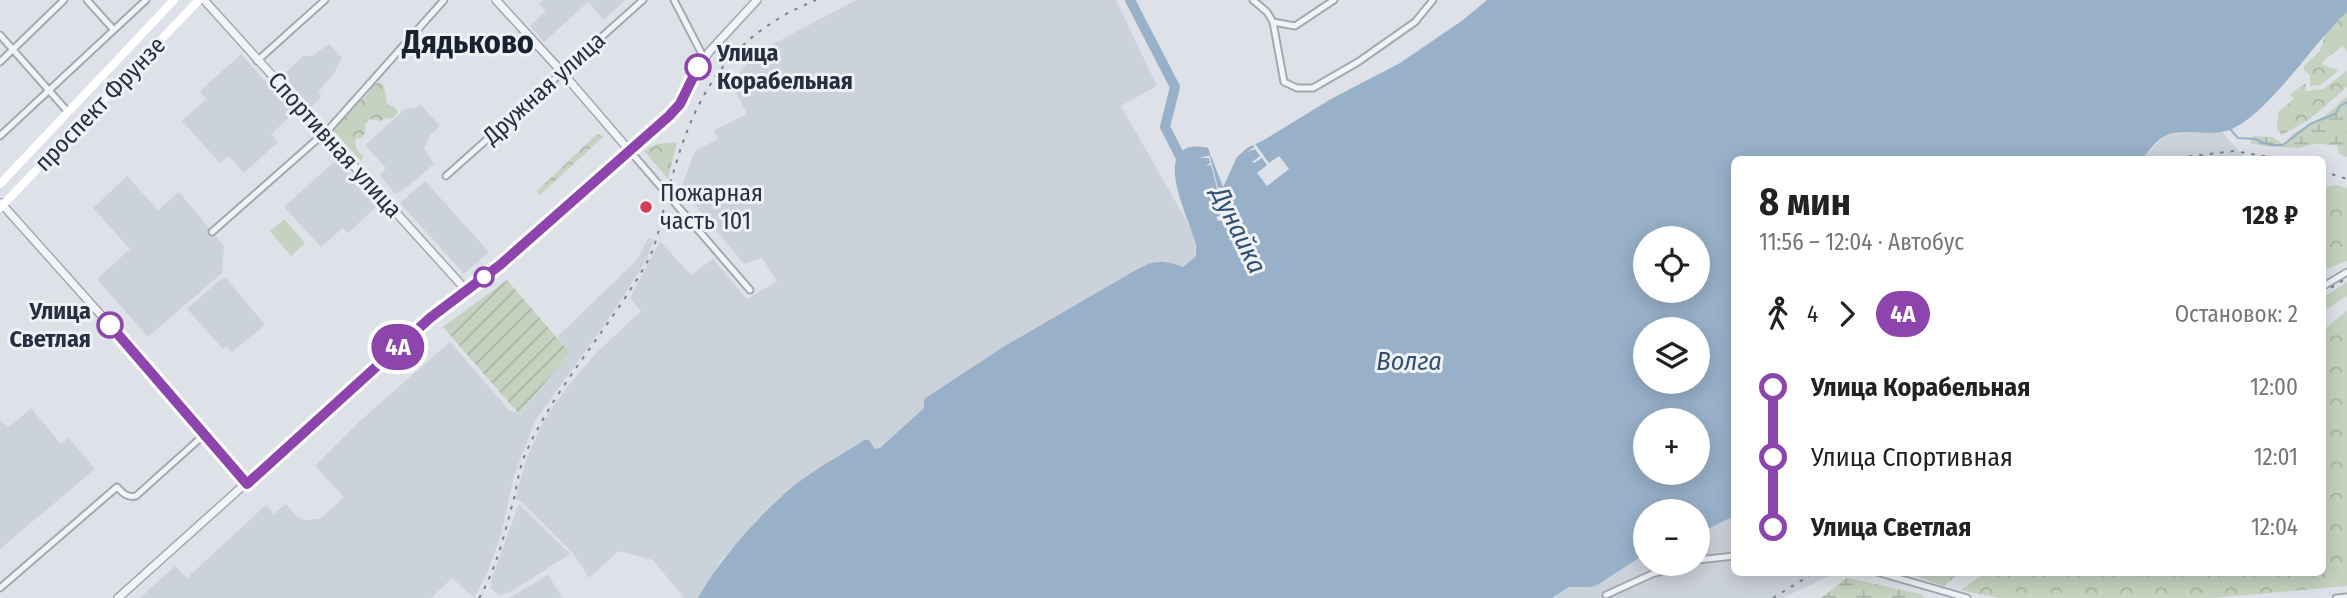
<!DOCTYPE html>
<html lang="ru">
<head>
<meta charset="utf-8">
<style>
  body { margin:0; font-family:"Fira Sans Condensed",sans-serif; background:#f6f6f6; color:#222; height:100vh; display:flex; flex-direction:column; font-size:26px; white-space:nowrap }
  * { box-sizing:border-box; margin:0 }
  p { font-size:23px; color:#767676 }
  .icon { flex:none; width:38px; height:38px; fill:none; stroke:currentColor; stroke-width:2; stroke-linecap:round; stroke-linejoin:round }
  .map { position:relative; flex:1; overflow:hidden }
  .panel { position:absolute; left:1731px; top:156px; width:595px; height:420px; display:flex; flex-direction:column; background:#fff; border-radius:10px; box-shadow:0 4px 18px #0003 }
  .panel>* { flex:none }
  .badge { padding:0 14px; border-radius:23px; font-size:24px; line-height:46px }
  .fabs { position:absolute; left:1633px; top:226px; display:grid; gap:14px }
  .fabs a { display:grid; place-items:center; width:77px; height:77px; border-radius:50%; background:#fff; box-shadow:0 4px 18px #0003; font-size:35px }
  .map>.badge { position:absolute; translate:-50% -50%; box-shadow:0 0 0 4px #fff }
  .legs { display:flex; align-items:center; gap:10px; height:77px; padding:0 28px; font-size:23px }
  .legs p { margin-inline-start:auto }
  .overview { display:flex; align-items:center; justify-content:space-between; height:119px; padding:0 28px }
  h1 { font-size:38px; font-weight:700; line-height:52px }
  ul { padding:0 28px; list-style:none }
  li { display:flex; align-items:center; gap:24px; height:70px; font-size:26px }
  li i { display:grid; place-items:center; width:10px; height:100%; margin:0 9px; background:currentColor }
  li i::after { content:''; width:18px; height:18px; margin:-9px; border:5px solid; border-radius:50%; background:#fff }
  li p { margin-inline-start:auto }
  li:first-child i { background:linear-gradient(#0000 50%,currentColor 0) }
  li:last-child i { background:linear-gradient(currentColor 50%,#0000 0) }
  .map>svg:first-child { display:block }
  .built { fill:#ccd2da }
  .forest { fill:url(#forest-crowns) }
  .wetland { fill:url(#wetland-marsh) }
  .garden { fill:url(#garden-furrows) }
  .pitch { fill:#c4d2bf }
  .water { fill:#98b1c9; fill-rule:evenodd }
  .pier { fill:#dee2e8 }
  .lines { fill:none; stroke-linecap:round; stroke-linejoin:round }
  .stream { stroke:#98b1c9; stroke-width:2 }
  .river { stroke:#98b1c9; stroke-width:10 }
  .minor-casing { stroke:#a3a9b2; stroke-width:9 }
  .tertiary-casing { stroke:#a3a9b2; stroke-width:10 }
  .minor { stroke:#f1f3f7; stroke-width:5 }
  .tertiary { stroke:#f1f3f7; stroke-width:7 }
  .secondary { stroke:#fff; stroke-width:8 }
  .rail { stroke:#788292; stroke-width:2; stroke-dasharray:3.5 7; stroke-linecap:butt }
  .line-1-casing { stroke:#fff; stroke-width:16 }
  .line-1 { stroke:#8e44ad; stroke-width:10 }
  .stop-1-dot { fill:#fff; stroke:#8e44ad; stroke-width:3.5 }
  .poi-dot { fill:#d14058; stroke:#eef1f6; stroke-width:2.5 }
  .labels { text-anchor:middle; stroke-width:6; stroke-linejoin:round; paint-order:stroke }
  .stop-label { font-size:24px; font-weight:bold; fill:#273040; stroke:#eef1f6; text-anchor:start }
  .street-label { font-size:24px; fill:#273040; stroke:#eef1f6 }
  .poi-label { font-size:24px; fill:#273040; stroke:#eef1f6; text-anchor:start }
  .water-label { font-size:26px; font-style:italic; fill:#305074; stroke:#eef1f6 }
  .district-label { font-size:32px; font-weight:bold; fill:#192230; stroke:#eef1f6 }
</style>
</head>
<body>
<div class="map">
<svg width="2347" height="598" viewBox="0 0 2347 598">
  <defs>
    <pattern id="forest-crowns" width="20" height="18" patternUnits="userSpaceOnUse" patternTransform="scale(1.75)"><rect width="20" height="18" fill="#c4d2bf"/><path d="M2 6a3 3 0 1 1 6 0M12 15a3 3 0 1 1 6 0" fill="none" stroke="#a8b5a5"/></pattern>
    <pattern id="wetland-marsh" width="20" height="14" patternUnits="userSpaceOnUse" patternTransform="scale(1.75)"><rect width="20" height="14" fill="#c4d2bf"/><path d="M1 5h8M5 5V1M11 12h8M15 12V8" fill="none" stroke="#a8b5a5"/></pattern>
    <pattern id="garden-furrows" width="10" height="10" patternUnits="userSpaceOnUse" patternTransform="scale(1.75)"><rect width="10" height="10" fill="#c4d2bf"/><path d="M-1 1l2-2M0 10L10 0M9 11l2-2" fill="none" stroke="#a8b5a5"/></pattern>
  </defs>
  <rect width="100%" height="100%" fill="#dee2e8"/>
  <!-- built -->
  <path class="built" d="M 543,0 L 625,0 L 604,20 L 588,2 L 544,42 L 530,26 L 546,11 L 539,4 Z
    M 856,0 L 1116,0 L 1157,86 L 1121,106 L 1194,234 L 1196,256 L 1183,267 L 1158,261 L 1134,271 L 1003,347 L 924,399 L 924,408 L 880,448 L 875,449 L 869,440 L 864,440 L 800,482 L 784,494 L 722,559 L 698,598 L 684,598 L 653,560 L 619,551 L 589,578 L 573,553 L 521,501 L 515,499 L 527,457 L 544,420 L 567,387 L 596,353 L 641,311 L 630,298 L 660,241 L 691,275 L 713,259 L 747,299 L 777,281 L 762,258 L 744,264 L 681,188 L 695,151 L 718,139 L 714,130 L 747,114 L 734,88 L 738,74 L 758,52 Z
    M 329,44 L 342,58 L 333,75 L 318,91 L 322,96 L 311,107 L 283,75 L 303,56 L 312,56 Z
    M 241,54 L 294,113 L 271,134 L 278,142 L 244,173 L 229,156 L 220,163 L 182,121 L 206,99 L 200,91 Z
    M 420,104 L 440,126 L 430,135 L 424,148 L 434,164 L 407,187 L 395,194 L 380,175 L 386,168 L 365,145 L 405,109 L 416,108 Z
    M 2222,132 L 2246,159 L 2143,159 L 2163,137 L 2171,134 Z
    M 336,160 L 377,206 L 348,233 L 343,228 L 321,247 L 284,207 Z
    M 127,176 L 158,210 L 179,192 L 224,246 L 222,273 L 148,337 L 97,279 L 130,249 L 93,208 Z
    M 425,181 L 489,252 L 464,274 L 400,203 Z
    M 648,238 L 654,240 L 644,264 L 612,314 L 535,421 L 514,476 L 501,535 L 487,573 L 474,598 L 452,578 L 431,598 L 140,598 L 175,566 L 187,578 L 266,505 L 274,514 L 286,504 L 297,517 L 305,520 L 320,519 L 344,497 L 315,466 L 361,420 L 450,342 L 510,411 L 520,414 L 570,353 L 557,337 L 637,260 Z
    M 226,278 L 265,325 L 232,352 L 227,346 L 223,349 L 187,309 L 221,279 Z
    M 31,408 L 61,444 L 69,438 L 95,469 L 0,549 L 0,420 L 8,428 Z
    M 519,504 L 570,554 L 510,592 L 500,595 L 491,589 L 492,578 Z
    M 1734,516 L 1734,572 L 1837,572 L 1783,598 L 1553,598 L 1569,587 L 1590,587 L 1645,554 L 1645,564 L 1698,564 L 1698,532 L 1706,530 Z
    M 548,575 L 563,598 L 509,598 Z"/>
  <!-- forest -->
  <path class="forest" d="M 2347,12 L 2347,52 L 2343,46 L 2325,59 L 2322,64 L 2338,71 L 2320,85 L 2310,86 L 2310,75 L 2304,70 L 2304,66 L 2320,51 L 2326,32 Z
    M 2347,71 L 2347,87 L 2310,119 L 2282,135 L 2277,129 L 2278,112 L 2294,99 L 2290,94 L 2306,83 L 2305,91 L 2323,89 Z
    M 380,82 L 384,86 L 387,104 L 395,107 L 398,112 L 393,118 L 386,118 L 380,121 L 371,119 L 365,124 L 365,133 L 361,138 L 355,139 L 356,148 L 363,157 L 361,161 L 333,130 L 358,102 C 368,98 370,85 380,82 Z
    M 597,134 L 604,136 L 540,195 L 537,191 Z
    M 677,142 L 668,179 L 644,151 L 657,144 Z
    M 2337,185 L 2347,188 L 2347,261 L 2327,269 L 2322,254 L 2322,188 Z
    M 2347,282 L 2347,296 L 2322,312 L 2322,298 Z
    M 2347,311 L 2347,586 L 2213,598 L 2000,598 L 1960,590 L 1987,572 L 2322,572 L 2322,331 Z"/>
  <!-- wetland -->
  <path class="wetland" d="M 2347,96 L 2347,157 L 2339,154 L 2337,145 C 2330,146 2326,144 2320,144 C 2312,143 2304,148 2297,148 C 2281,147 2266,147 2250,143 L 2253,136 L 2272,137 L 2281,143 L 2286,143 L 2292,134 L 2326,115 Z
    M 1905,572 L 1961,572 L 1944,586 Z
    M 1847,578 L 1921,594 L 1926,598 L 1821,598 Z"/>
  <!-- garden -->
  <path class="garden" d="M 507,280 L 570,353 L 519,414 L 443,327 Z"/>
  <!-- pitch -->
  <path class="pitch" d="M 284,219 L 305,243 L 291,256 L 270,231 Z"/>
  <!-- water -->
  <path class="water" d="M 1487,0 L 2347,0 L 2347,12 C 2312,44 2274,107 2234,128 C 2214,139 2182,127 2165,136 C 2156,140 2149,151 2143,159 L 1734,159 L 1734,516 L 1706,530 L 1698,532 L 1698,511 L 1645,511 L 1645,554 L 1597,585 L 1590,587 L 1569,587 L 1552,598 L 698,598 C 719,560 751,525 783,495 C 807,473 837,458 864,440 L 869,440 L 875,449 L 880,448 L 924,408 L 924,399 L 1003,347 L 1134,271 C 1155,260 1160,259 1183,267 L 1196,256 L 1196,245 C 1191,223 1157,160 1187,148 C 1193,146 1201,146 1208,148 L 1223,187 L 1237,157 L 1247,148 L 1264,140 L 1331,99 L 1400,63 L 1463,20 ZM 1645,238 L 1698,238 L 1698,290 L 1645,290 ZM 1645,329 L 1698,329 L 1698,382 L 1645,382 ZM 1645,420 L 1698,420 L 1698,472 L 1645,472 Z"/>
  <!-- pier -->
  <path class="pier" d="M 1253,141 L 1269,163 L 1279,156 L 1289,169 L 1267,186 L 1257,173 L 1267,165 L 1262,158 L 1254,163 L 1252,162 L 1260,156 L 1255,149 L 1247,152 L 1254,147 L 1251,142 Z
    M 1212,155 L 1210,157 L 1218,188 L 1222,187 L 1219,190 L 1220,194 L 1227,209 L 1224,212 L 1228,219 L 1218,221 L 1216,217 L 1223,215 L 1220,203 L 1213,204 L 1220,201 L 1218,195 L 1209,195 L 1218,192 L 1211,165 L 1206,166 L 1210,163 L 1209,158 L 1199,158 Z"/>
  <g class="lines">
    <!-- stream -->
    <path class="stream" d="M 2231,130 L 2238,138 L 2255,139 L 2270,145 L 2283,145 L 2310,124 L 2335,114 L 2340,106 L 2347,102"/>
    <!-- river -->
    <path class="river" d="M 1130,0 L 1175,87 L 1165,127 L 1184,164"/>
    <!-- minor casing -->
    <g class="minor-casing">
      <path id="minor" d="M 87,0 L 113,29
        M 674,0 L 704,58
        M 1253,0 L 1267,12 L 1273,22 L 1284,82 L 1297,88 L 1313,88 L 1358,62 L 1415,22 L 1433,0
        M 1273,22 L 1295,26 L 1334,0
        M 0,35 L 68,112
        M 257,61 L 325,0
        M 0,62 L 64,0
        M 0,136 L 146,0
        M 629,150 L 750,290
        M 446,176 L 643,0
        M 212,232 L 330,128 L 444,0
        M 2322,287 L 2347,272
        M 1698,560 L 1734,556
        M 1877,572 L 1967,598
        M 0,588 L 117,487 C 123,493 127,498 136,496 L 205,434
        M 1606,595 L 1652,574 L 1687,564
        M 2336,598 L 2347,597"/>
    </g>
    <!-- tertiary casing -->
    <g class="tertiary-casing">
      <path id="tertiary" d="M 204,0 L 466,290
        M 496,0 L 561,71 L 629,150
        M 1,203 L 134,352 L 248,484
        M 118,598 L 430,318 L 500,265 L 674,110 L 709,52 L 757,0"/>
    </g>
    <!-- minor -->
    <use href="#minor" class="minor"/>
    <!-- tertiary -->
    <use href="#tertiary" class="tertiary"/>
    <!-- secondary -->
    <path class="secondary" d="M 0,184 L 174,0
      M 0,208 L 199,0"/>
    <!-- rail -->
    <path class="rail" d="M 2168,159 L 2234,151 L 2281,159
      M 2322,171 L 2347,179
      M 2322,293 L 2347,278
      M 479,598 C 497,568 505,532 514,498 C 517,485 519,470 524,457 C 554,387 608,331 646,264 C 659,241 662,213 669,188 C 688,117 712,59 778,19 C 790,11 803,6 816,0
      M 1773,598 L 1815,572"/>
  </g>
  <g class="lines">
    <!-- line-1 casing -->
    <g class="line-1-casing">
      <path id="line-1" d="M 110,325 L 247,484 L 430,318 L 500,265 L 669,116 L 680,104 L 698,67"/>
    </g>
    <!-- line-1 -->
    <use href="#line-1" class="line-1"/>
  </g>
  <!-- markers -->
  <g class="stop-1-dot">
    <circle cx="698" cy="67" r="12"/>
    <circle cx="484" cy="277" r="9"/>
    <circle cx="110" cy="325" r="12"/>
  </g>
  <circle class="poi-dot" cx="646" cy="207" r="7"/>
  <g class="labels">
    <!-- stop labels -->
    <g class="stop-label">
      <text x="717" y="61">Улица<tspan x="717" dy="28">Корабельная</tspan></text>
      <text x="91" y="319" text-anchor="end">Улица<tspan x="91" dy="28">Светлая</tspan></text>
    </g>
    <!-- street labels -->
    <g class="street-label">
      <text transform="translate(544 88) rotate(-42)" y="8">Дружная улица</text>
      <text transform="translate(100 104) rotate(-46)" y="8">проспект Фрунзе</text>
      <text transform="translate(335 145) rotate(48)" y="8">Спортивная улица</text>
    </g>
    <!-- poi labels -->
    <g class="poi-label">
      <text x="660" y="201">Пожарная<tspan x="660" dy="28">часть 101</tspan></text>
    </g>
    <!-- water labels -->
    <g class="water-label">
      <text transform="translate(1239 230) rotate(64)" y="9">Дунайка</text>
      <text x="1409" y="370">Волга</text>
    </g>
    <!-- district labels -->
    <g class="district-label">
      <text x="468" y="53">Дядьково</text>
    </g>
  </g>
</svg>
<div class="fabs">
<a><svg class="icon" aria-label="locate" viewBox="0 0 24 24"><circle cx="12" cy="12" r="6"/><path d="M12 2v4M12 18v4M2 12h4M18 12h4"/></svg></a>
<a><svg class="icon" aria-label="layers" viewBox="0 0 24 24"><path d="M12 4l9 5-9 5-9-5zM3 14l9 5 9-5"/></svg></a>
<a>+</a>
<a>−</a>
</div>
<b class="badge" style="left:398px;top:347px;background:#8e44ad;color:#fff">4А</b>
<section class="panel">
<div class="overview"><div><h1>8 мин</h1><p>11:56 – 12:04 · Автобус</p></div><b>128 ₽</b></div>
<div class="legs"><svg class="icon" aria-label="walk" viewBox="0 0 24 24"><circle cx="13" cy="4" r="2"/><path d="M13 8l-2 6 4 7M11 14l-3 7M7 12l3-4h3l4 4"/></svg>4<svg class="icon" aria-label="forward" viewBox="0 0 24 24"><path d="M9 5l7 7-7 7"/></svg><b class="badge" style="background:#8e44ad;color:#fff">4А</b><p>Остановок: 2</p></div>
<ul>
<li><i style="color:#8e44ad"></i><b>Улица Корабельная</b><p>12:00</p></li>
<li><i style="color:#8e44ad"></i><span>Улица Спортивная</span><p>12:01</p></li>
<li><i style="color:#8e44ad"></i><b>Улица Светлая</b><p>12:04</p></li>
</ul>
</section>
</div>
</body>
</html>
